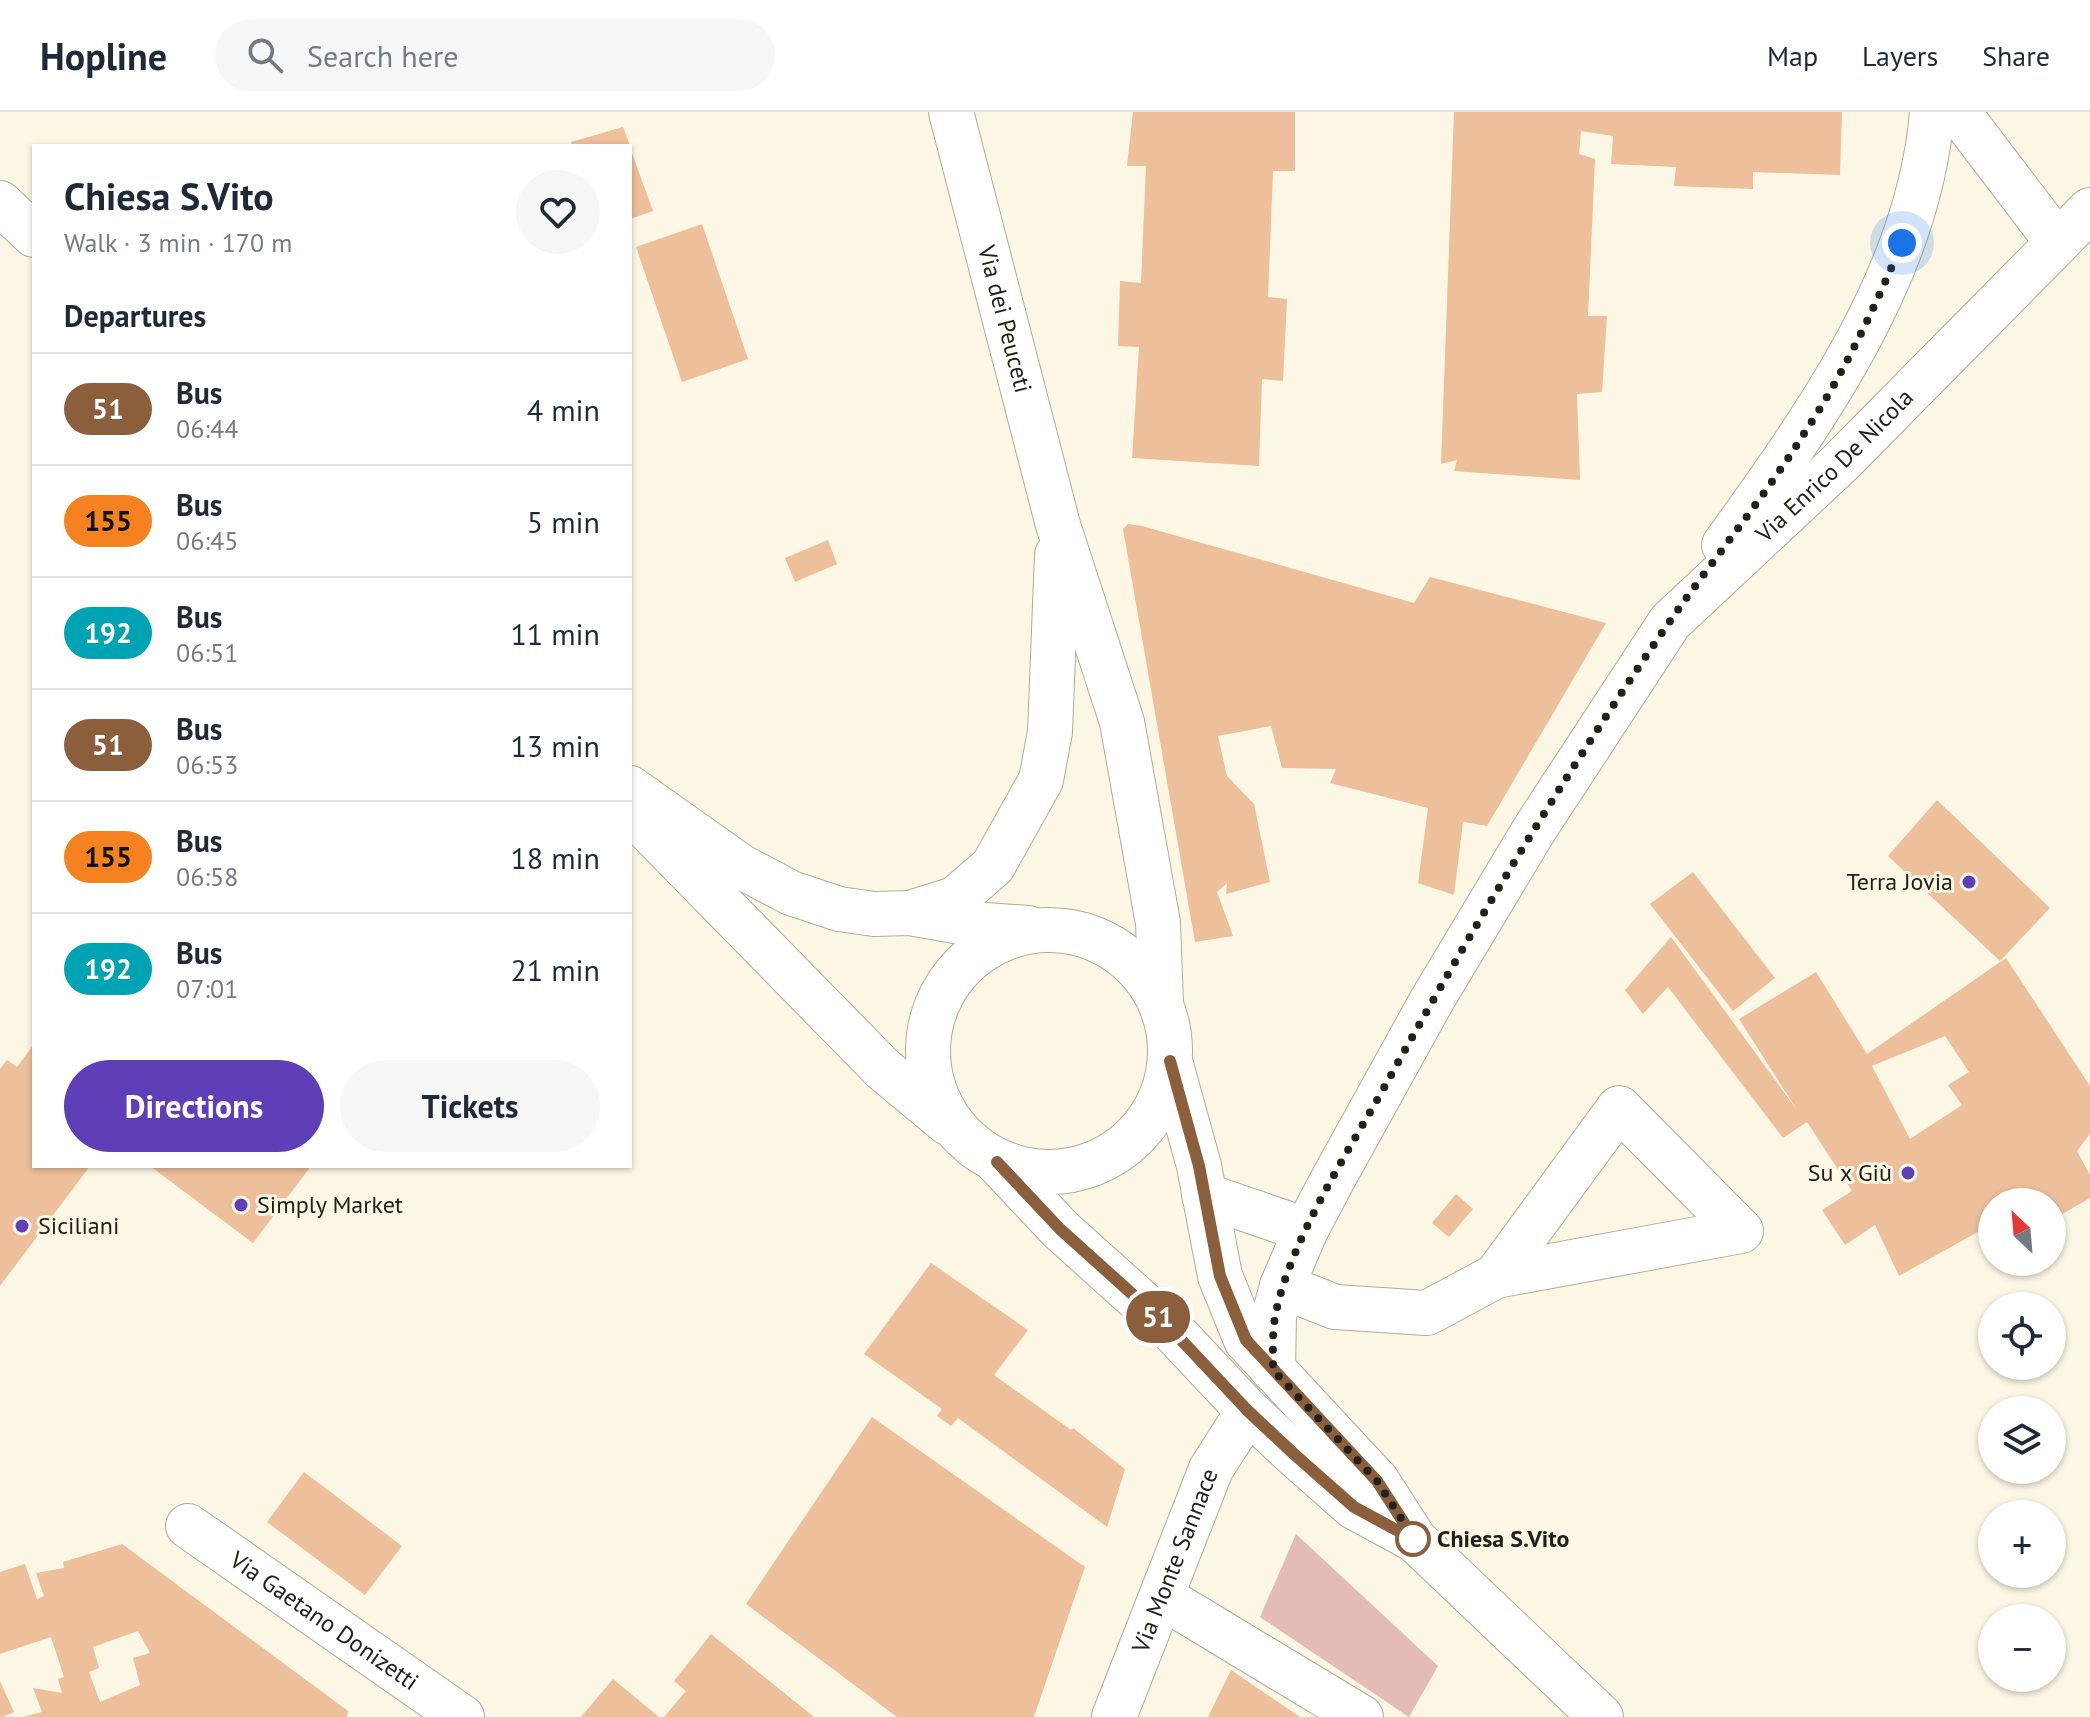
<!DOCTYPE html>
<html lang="en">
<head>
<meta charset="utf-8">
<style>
  body { margin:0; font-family:"PT Sans",sans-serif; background:#f6f6f7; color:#1f2937; height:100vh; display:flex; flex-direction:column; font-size:30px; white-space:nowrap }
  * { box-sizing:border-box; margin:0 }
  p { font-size:26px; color:#747a83 }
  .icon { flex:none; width:44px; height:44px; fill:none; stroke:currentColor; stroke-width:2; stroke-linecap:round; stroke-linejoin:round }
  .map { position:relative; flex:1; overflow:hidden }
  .sheet { position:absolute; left:32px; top:32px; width:600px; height:1024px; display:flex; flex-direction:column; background:#fff; border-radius:0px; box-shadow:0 2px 6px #0004 }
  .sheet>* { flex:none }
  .badge { padding:0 16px; border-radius:26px; font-size:28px; line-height:52px }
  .needle { width:52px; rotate:334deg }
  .tools { position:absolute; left:1978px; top:1076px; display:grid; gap:16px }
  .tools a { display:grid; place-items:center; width:88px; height:88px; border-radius:50%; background:#fff; box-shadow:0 2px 6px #0004; font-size:40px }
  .you { position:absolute; width:40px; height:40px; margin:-20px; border:6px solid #fff; border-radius:50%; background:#1a73e8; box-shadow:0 0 0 12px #1a73e833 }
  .map>.badge { position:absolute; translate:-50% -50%; box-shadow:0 0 0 4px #fff }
  h2 { padding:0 32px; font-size:30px; line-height:72px }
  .round { display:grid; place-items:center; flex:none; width:84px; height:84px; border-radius:42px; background:#f6f6f7 }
  .head { display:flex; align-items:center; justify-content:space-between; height:136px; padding:0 32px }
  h1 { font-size:38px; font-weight:700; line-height:60px }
  .cta { display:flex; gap:16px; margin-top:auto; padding:16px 32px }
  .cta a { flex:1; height:92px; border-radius:48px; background:#5f3fb7; color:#fff; font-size:32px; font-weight:700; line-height:92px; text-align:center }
  .cta a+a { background:#f6f6f7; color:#1f2937 }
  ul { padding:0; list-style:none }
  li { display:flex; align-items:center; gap:24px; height:112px; padding:0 32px; border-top:2px solid #e0e1e3 }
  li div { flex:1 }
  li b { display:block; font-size:30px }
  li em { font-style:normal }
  li .badge { min-width:88px; font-weight:700; text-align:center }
  header { display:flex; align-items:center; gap:48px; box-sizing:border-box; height:112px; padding:0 40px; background:#fff; border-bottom:2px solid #e0e1e3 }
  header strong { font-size:38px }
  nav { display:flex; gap:44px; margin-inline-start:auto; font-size:28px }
  .search { width:560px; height:72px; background:#f6f6f7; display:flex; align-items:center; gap:20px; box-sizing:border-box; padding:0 28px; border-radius:44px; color:#747a83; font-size:30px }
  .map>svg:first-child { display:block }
  .green { fill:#e3bcb6 }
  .building { fill:#edbf9b; fill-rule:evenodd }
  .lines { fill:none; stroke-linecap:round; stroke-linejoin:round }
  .minor-casing { stroke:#b0ab9a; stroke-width:46 }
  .major-casing { stroke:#b0ab9a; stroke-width:46 }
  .minor { stroke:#fff; stroke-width:44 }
  .major { stroke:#fff; stroke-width:44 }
  .line-casing { stroke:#fff; stroke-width:18 }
  .line { stroke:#8b5e3c; stroke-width:12 }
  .walk { stroke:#22201a; stroke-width:8; stroke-dasharray:0 14.4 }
  .poi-dot { fill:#5f3fb7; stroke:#fcf7e4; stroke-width:3 }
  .stop-dot { fill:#fff; stroke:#8b5e3c; stroke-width:4 }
  .labels { text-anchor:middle; stroke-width:6; stroke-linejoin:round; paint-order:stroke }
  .street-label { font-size:24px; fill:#22201a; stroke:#fcf7e4 }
  .poi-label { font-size:24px; fill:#22201a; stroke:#fcf7e4; text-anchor:end }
  .stop-label { font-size:24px; font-weight:bold; fill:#22201a; stroke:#fcf7e4; text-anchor:start }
</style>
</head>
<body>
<header>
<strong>Hopline</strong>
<div class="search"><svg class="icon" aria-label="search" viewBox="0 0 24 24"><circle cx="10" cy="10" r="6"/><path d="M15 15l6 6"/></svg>Search here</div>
<nav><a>Map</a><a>Layers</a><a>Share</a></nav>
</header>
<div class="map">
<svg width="2090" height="1605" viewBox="0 0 2090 1605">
  <rect width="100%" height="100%" fill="#fcf7e4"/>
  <!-- green -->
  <path class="green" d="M 1296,1422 L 1438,1554 L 1409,1605 L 1260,1505 Z"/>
  <!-- building -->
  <path class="building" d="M 1133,0 L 1295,0 L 1295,59 L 1273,59 L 1268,185 L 1287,187 L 1283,269 L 1262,267 L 1259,354 L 1132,346 L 1139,235 L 1118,234 L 1120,169 L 1141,171 L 1146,54 L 1127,54 Z
    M 1454,0 L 1842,0 L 1840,63 L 1753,60 L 1753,77 L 1674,74 L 1676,55 L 1611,52 L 1613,24 L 1581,19 L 1579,42 L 1595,47 L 1588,204 L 1607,204 L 1602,280 L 1577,282 L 1580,368 L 1454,359 L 1457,348 L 1441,352 Z
    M 623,15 L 630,34 L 572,34 L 571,30 Z
    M 630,36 L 653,99 L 630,107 Z
    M 702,112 L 748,247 L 682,270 L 636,135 Z
    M 1128,412 L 1142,414 L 1414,491 L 1430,465 L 1606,511 L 1487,714 L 1463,710 L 1454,783 L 1418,771 L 1428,696 L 1330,671 L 1336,657 L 1282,656 L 1271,614 L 1218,624 L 1227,664 L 1254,692 L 1270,770 L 1226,782 L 1227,771 L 1217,780 L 1233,824 L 1195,830 L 1123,417 Z
    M 828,428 L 837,452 L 795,470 L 785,446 Z
    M 1937,688 L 2050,796 L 2000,849 L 1888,744 Z
    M 1693,760 L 1775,866 L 1733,899 L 1650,792 Z
    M 1671,825 L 1797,998 L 1739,907 L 1816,860 L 1867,942 L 2006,846 L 2090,974 L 2090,1022 L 2077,1039 L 2090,1063 L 2090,1086 L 2052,1108 L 2052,1090 L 1992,1090 L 1992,1112 L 1899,1164 L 1875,1113 L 1845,1133 L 1822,1098 L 1852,1079 L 1807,1010 L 1783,1026 L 1668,875 L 1643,902 L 1625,878 ZM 1945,924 L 1969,960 L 1948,973 L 1962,993 L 1910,1027 L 1872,954 Z
    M 34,932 L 34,1054 L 90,1054 L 0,1174 L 0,957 L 7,948 L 17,955 Z
    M 150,1054 L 311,1054 L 253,1131 Z
    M 1456,1082 L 1473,1097 L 1449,1125 L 1432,1111 Z
    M 931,1151 L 1028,1218 L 994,1263 L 1071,1318 L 1073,1316 L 1125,1357 L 1107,1415 L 958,1306 L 951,1314 L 937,1304 L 942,1297 L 864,1242 Z
    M 872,1305 L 1085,1455 L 1034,1605 L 897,1605 L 746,1492 Z
    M 304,1360 L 402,1434 L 365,1483 L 267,1410 Z
    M 122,1432 L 348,1599 L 347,1605 L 23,1605 L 42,1600 L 33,1576 L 62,1581 L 58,1567 L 64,1565 L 51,1525 L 0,1542 L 0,1460 L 25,1452 L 37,1487 L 44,1484 L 36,1461 L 64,1456 L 63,1450 ZM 138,1519 L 150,1541 L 133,1546 L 140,1573 L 100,1590 L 89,1560 L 99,1556 L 93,1535 Z
    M 711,1522 L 814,1605 L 664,1605 L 686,1579 L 674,1569 Z
    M 1231,1558 L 1300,1605 L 1208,1605 Z
    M 613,1567 L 659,1605 L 581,1605 Z
    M 0,1569 L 14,1600 L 3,1605 L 0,1605 Z"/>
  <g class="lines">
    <!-- minor casing -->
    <g class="minor-casing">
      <g id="minor">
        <path d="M 1958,0 L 2057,130"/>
        <path d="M 1724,433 C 1816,305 1919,162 1932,0"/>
        <path d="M 1204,1083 L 1306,1118"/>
        <path d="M 1282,1174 L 1335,1195 L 1427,1201 L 1496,1164 L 1741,1119 L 1619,996 L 1496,1164"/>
        <path id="s1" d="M 1273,1258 L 1274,1204 L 1282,1174 L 1306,1118 L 1333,1067 L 1432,888 L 1534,718 L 1670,510 L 1840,351 L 2090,98"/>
        <path id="s2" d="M 188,1414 L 462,1605"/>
        <path d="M 1162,1485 L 1361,1605"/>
        <path id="s3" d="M 1114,1605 L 1211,1357 L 1248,1299"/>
      </g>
    </g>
    <!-- major casing -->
    <g class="major-casing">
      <g id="major">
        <path id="s4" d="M 951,0 L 1058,413 L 1122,610 L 1158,811 L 1161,892"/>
        <path d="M 0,91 L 34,123"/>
        <path d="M 630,676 L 740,754 L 791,781 L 839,797 L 874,802 L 910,801 L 972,812 L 1028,816"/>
        <path d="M 632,701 L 883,957 L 948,1011"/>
        <path d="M 910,801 L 955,787 L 993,754 L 1041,668 L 1050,620 L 1057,443"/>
        <circle cx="1049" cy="939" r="121"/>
        <path d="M 1170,949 L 1199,1054 L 1220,1164 L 1246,1228 L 1377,1369 L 1415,1428 L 1601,1605"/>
        <path d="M 997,1050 L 1060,1117 L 1171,1217 L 1248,1299 L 1294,1342 L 1354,1395 L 1413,1427"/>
      </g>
    </g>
    <!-- minor -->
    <use href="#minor" class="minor"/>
    <!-- major -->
    <use href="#major" class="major"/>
  </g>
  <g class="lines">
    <!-- line casing -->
    <g class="line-casing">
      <path id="line" d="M 997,1050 L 1060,1117 L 1171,1217 L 1248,1299 L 1294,1342 L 1354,1395 L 1415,1428 L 1377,1369 L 1246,1228 L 1220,1164 L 1199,1054 L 1170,949"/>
    </g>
    <!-- line -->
    <use href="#line" class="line"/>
    <!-- walk -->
    <path class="walk" d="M 1413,1427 L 1415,1428 L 1377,1369 L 1273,1258 C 1273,1239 1272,1218 1276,1200 C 1292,1124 1352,1034 1390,965 C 1476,809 1569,656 1670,509 C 1715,445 1766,383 1807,317 C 1845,259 1875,195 1902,131"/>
  </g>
  <!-- markers -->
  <g class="poi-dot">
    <circle cx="1969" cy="770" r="8"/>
    <circle cx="1908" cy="1061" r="8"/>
    <circle cx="241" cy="1093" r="8"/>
    <circle cx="22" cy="1114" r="8"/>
  </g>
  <circle class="stop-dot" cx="1413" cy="1427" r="16"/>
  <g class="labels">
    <!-- street labels -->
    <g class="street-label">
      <text dy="8" stroke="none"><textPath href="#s4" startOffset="214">Via dei Peuceti</textPath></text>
      <text dy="8" stroke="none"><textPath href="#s1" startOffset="1082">Via Enrico De Nicola</textPath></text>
      <text dy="8" stroke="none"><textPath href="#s3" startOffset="168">Via Monte Sannace</textPath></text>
      <text dy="8" stroke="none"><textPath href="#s2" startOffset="166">Via Gaetano Donizetti</textPath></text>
    </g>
    <!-- poi labels -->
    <g class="poi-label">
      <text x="1953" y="778">Terra Jovia</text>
      <text x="1892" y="1069">Su x Giù</text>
      <text x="257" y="1101" text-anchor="start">Simply Market</text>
      <text x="38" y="1122" text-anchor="start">Siciliani</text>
    </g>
    <!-- stop labels -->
    <g class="stop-label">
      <text x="1437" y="1435">Chiesa S.Vito</text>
    </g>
  </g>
</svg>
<div class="tools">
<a><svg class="needle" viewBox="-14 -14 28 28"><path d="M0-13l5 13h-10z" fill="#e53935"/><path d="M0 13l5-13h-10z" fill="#747a83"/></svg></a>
<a><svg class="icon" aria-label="locate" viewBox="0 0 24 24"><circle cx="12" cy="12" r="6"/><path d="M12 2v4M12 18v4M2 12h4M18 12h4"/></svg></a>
<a><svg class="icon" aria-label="layers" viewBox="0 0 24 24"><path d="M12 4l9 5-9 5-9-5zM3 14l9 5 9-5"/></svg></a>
<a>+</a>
<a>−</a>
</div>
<div class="you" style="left:1902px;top:131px"></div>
<b class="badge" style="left:1158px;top:1205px;background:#8b5e3c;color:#fff">51</b>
<section class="sheet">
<div class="head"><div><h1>Chiesa S.Vito</h1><p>Walk · 3 min · 170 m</p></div><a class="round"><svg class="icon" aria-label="heart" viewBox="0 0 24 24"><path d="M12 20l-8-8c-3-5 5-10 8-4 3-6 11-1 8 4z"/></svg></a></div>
<h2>Departures</h2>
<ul>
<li><span class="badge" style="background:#8b5e3c;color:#fff">51</span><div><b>Bus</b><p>06:44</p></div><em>4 min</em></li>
<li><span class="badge" style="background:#f58220;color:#111">155</span><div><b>Bus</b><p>06:45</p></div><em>5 min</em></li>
<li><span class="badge" style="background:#00a3b4;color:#fff">192</span><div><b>Bus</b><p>06:51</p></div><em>11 min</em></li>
<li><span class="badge" style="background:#8b5e3c;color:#fff">51</span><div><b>Bus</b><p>06:53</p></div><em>13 min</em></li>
<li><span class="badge" style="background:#f58220;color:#111">155</span><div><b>Bus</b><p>06:58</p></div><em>18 min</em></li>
<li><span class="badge" style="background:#00a3b4;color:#fff">192</span><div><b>Bus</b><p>07:01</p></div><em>21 min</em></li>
</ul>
<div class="cta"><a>Directions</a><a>Tickets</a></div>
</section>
</div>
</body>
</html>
